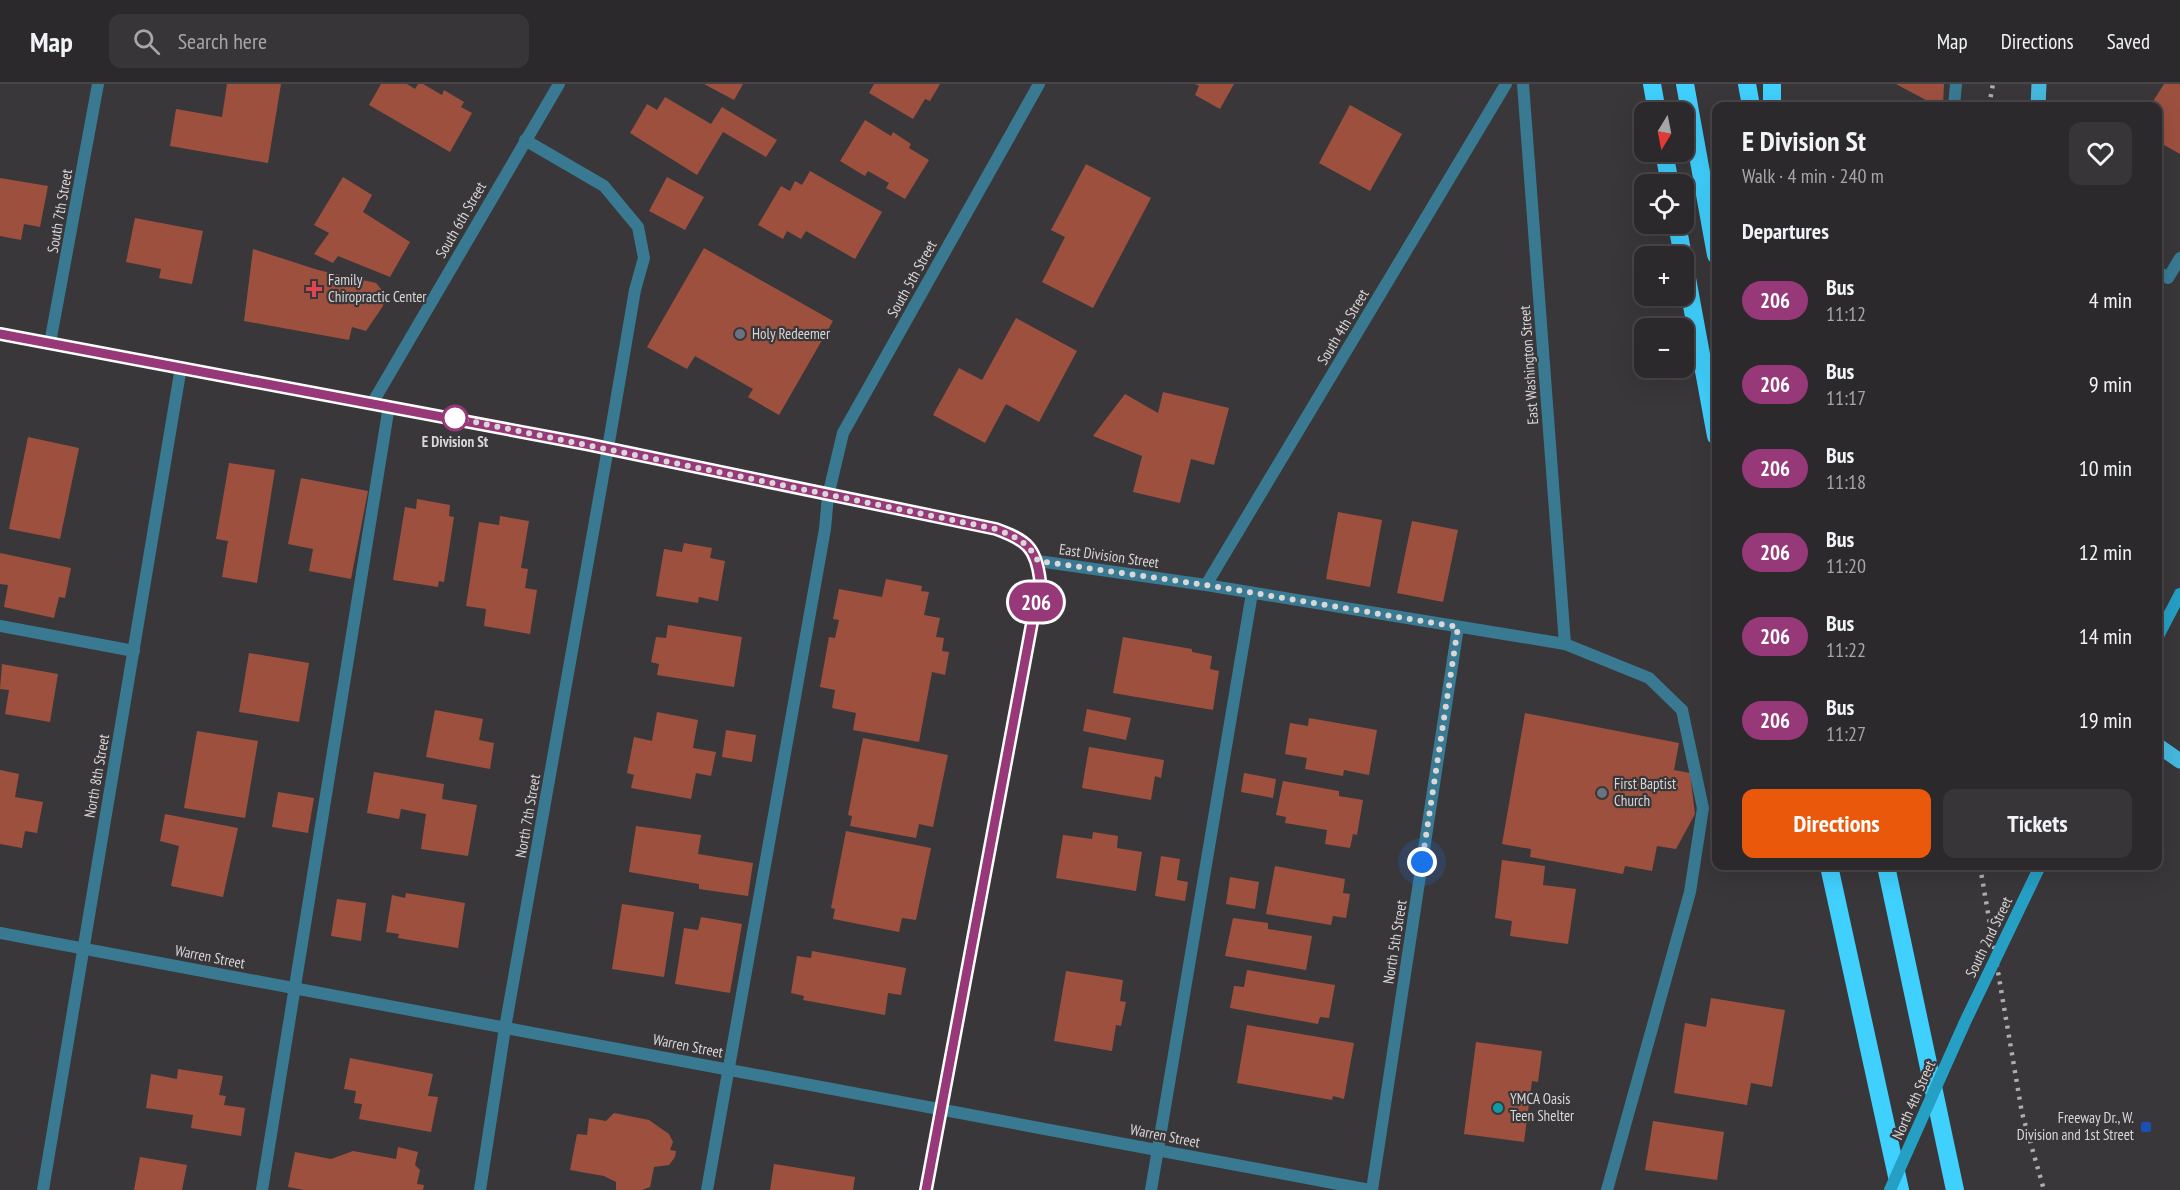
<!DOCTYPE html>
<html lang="en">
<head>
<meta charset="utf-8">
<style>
  body { margin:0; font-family:"PT Sans Narrow",sans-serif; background:#373537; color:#f1f3f6; height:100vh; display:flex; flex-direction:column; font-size:22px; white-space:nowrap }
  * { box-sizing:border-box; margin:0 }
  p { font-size:20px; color:#a6a6a9 }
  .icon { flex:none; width:33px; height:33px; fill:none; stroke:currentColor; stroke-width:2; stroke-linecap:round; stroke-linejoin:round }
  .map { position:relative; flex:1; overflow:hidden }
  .side { position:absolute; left:1712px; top:18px; width:450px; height:768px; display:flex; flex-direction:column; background:#2b292b; border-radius:12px; box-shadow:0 6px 24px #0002,0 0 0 2px #474547 }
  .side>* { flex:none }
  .badge { padding:0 12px; border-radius:20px; font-size:21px; line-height:39px }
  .needle { width:39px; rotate:190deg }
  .controls { position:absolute; left:1634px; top:18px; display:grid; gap:12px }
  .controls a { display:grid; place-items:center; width:60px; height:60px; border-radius:12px; background:#2b292b; box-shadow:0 6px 24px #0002,0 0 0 2px #474547; font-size:30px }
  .you { position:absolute; width:30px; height:30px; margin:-15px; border:4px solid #fff; border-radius:50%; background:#1a73e8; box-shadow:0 0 0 9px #1a73e833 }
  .map>.badge { position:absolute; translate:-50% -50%; box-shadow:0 0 0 3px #fff }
  h2 { padding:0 30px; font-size:22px; line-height:54px }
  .round { display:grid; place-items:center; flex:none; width:63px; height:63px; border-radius:12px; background:#373537 }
  .headline { display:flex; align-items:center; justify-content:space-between; height:102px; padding:0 30px }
  h1 { font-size:28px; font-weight:700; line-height:45px }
  .primary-button { display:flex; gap:12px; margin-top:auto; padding:12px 30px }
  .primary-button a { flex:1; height:69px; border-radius:12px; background:#ea580c; color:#fff; font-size:24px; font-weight:700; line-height:69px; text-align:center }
  .primary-button a+a { background:#373537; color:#f1f3f6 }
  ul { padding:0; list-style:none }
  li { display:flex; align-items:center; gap:18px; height:84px; padding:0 30px }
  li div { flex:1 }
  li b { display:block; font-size:22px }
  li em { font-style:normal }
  li .badge { min-width:66px; font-weight:700; text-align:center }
  header { display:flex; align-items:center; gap:36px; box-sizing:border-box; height:84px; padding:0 30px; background:#2b292b; border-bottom:2px solid #474547 }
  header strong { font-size:28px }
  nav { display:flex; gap:33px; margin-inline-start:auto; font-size:21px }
  .search { width:420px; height:54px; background:#373537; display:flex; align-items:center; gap:15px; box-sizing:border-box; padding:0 21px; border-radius:12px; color:#a6a6a9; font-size:22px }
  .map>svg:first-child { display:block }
  .building { fill:#9e503f }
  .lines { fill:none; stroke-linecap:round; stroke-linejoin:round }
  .service { stroke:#397a92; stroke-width:12 }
  .minor { stroke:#397a92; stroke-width:12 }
  .tertiary { stroke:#397a92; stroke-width:12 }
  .secondary { stroke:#259fc4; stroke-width:12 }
  .primary { stroke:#46b8de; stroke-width:15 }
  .motorway { stroke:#40d0fe; stroke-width:18 }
  .rail { stroke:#aeacae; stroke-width:4.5; stroke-dasharray:3 6; stroke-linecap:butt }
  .secondary-bridge { stroke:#259fc4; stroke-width:12 }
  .line-casing { stroke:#fff; stroke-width:14 }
  .line { stroke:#973978; stroke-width:9 }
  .walk { stroke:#d8d6d7; stroke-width:6; stroke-dasharray:0 10.8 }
  .health-dot { fill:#e0444e; stroke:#393739; stroke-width:2 }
  .worship-dot { fill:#6b7280; stroke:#393739; stroke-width:2 }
  .stop-dot { fill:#fff; stroke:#973978; stroke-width:3 }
  .culture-dot { fill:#0f9aa8; stroke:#393739; stroke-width:2 }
  .transit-dot { fill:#1a4fb4; stroke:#393739; stroke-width:2 }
  .labels { text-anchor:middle; stroke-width:4.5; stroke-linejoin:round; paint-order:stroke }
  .street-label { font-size:15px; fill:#d8d6d7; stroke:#393739 }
  .poi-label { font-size:15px; fill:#d8d6d7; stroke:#393739; text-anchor:start }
  .stop-label { font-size:15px; font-weight:bold; fill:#d8d6d7; stroke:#393739 }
</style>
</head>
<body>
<header>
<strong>Map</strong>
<div class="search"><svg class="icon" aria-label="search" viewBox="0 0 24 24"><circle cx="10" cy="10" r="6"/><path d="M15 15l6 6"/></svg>Search here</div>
<nav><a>Map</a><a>Directions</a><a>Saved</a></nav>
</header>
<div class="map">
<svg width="2180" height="1106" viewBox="0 0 2180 1106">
  <rect width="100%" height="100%" fill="#393739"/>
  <!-- building -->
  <path class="building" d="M 227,0 L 281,0 L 268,79 L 170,62 L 176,25 L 222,33 Z
    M 381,0 L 407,0 L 415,5 L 418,0 L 423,0 L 442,11 L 444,6 L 464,18 L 461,23 L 472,29 L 450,68 L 369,21 Z
    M 704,0 L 743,0 L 734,16 Z
    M 874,0 L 940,0 L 930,17 L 925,15 L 913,35 L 869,9 Z
    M 1195,0 L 1234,0 L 1220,25 L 1195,11 L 1199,2 Z
    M 1896,0 L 1944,0 L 1943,22 L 1937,22 Z
    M 2164,0 L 2180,0 L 2180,70 L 2157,57 L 2157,22 L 2150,22 Z
    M 665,13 L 711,40 L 722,23 L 777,56 L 766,73 L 723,48 L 697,91 L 630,49 L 647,20 L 657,26 Z
    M 1350,21 L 1402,50 L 1370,107 L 1319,79 Z
    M 865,36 L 891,52 L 893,48 L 911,60 L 909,64 L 929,76 L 905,115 L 886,104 L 889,99 L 868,87 L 865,92 L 840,77 Z
    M 1086,80 L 1151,114 L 1093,224 L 1042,198 L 1065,153 L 1051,146 Z
    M 810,87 L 882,128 L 855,175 L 806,147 L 801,155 L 787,147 L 783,155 L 758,141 L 781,102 L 790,107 L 795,97 L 802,101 Z
    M 343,93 L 372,111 L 363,128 L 410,158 L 390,193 L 338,172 L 333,179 L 314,170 L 329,149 L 314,141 Z
    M 667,93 L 704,113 L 685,146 L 649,127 Z
    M 0,94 L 48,102 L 40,143 L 24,140 L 21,156 L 0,152 Z
    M 135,134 L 203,147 L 192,200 L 159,194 L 161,185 L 126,178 Z
    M 704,164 L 833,237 L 779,331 L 748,313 L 753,305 L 695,272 L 687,285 L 647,263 Z
    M 253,165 L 318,186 L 376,199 L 386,211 L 383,222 L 366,247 L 352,243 L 349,256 L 244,237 Z
    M 1016,234 L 1077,267 L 1039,338 L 1006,320 L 985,359 L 933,331 L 959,284 L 982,296 Z
    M 1163,308 L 1229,324 L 1214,381 L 1191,375 L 1180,419 L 1133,408 L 1142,372 L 1093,352 L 1125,310 L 1158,329 Z
    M 28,353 L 79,364 L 60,455 L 9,445 Z
    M 229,379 L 275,386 L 257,499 L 222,493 L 228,457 L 216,455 Z
    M 301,394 L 368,407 L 351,495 L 309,487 L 313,465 L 288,460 Z
    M 417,415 L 450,421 L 449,432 L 454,433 L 444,498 L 439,497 L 438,503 L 393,496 L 405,423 L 416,425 Z
    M 1338,428 L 1382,436 L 1370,503 L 1326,495 Z
    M 500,432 L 529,437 L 521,484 L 528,485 L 525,504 L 537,506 L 530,550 L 484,542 L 486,525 L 466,522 L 479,438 L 499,441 Z
    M 1412,437 L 1458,446 L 1443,518 L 1397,509 Z
    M 684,459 L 712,464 L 710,474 L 725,477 L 718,517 L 699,513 L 698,519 L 656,512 L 664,465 L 682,468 Z
    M 0,469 L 71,484 L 65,514 L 59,513 L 54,534 L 4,523 L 8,501 L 0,500 Z
    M 886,495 L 922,502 L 921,507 L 929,508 L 924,531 L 940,534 L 936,553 L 944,554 L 942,567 L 949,568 L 945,591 L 932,588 L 919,658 L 853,646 L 856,629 L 832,624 L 835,606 L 820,603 L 829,553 L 835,554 L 839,536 L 833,535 L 839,505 L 882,513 Z
    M 668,541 L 742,553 L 734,603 L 657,591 L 659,580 L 651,578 L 656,553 L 666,554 Z
    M 1123,553 L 1192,565 L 1192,568 L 1212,572 L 1210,585 L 1219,587 L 1213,626 L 1113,609 Z
    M 249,569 L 309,579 L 299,638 L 239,628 Z
    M 2,580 L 58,590 L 50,638 L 5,630 L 9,606 L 0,605 Z
    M 1087,625 L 1131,634 L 1126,656 L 1083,647 Z
    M 435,626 L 483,635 L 479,656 L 494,659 L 490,685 L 426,673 Z
    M 657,628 L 698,636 L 693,664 L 716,668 L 711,692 L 696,689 L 691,715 L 631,704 L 634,691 L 627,689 L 634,653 L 652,657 Z
    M 1525,629 L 1679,659 L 1674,686 L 1690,689 L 1695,730 L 1676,765 L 1657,762 L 1652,787 L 1625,782 L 1623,790 L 1530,773 L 1531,765 L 1502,760 Z
    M 1309,634 L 1377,646 L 1369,691 L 1344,686 L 1343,692 L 1305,685 L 1307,674 L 1285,670 L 1290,639 L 1308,642 Z
    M 726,646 L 756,651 L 752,678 L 722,673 Z
    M 197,647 L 258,657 L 245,734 L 184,724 Z
    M 863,654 L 948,671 L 933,743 L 919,740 L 916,754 L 850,742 L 852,732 L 848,731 Z
    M 1089,663 L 1164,676 L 1161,694 L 1155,692 L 1151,716 L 1082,704 Z
    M 0,686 L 19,690 L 15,713 L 43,718 L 37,749 L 25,747 L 22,764 L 0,760 Z
    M 374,688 L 444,700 L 442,715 L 477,721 L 468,772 L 421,765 L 426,730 L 401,725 L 399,735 L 367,729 Z
    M 1244,689 L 1276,695 L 1273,714 L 1241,708 Z
    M 1283,697 L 1339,707 L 1339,712 L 1363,716 L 1357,751 L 1353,750 L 1350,764 L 1325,760 L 1327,746 L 1285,739 L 1286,733 L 1276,731 Z
    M 278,708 L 314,714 L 308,749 L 272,743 Z
    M 165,730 L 238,744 L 223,813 L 171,802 L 179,762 L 160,757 Z
    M 636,742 L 701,751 L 698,770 L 753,779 L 748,812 L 699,805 L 699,800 L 629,788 Z
    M 846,747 L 931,764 L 916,836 L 902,834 L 899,848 L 833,835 L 835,825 L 831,824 Z
    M 1093,748 L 1118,752 L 1117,764 L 1142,768 L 1136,807 L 1056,794 L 1063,751 L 1092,755 Z
    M 1161,772 L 1180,775 L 1177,796 L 1188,798 L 1185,817 L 1155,812 Z
    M 1502,776 L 1545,782 L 1543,801 L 1576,805 L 1568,860 L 1510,852 L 1512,837 L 1495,834 Z
    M 1275,782 L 1345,795 L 1343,809 L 1350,810 L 1346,834 L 1333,832 L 1331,841 L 1266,830 Z
    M 1230,793 L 1259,798 L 1255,825 L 1226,820 Z
    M 406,809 L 465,819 L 458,864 L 398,854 L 399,850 L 386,848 L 392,811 L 405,814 Z
    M 337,815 L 366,819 L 361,857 L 331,852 Z
    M 622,820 L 674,828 L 664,893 L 612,885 Z
    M 701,833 L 742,840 L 730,909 L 675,900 L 684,844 L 698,846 Z
    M 1233,834 L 1268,839 L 1268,845 L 1312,852 L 1306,886 L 1225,872 Z
    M 812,867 L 906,884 L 901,911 L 888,909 L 885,931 L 803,916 L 804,912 L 791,909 L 797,872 L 811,874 Z
    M 1247,886 L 1335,901 L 1329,934 L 1320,933 L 1318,940 L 1230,924 L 1234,902 L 1244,903 Z
    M 1066,887 L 1123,896 L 1120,917 L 1126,918 L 1121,942 L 1116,941 L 1112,967 L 1054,957 Z
    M 1711,914 L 1785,926 L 1772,1003 L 1751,999 L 1747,1021 L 1674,1009 L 1685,939 L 1706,943 Z
    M 1247,941 L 1354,959 L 1344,1015 L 1333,1012 L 1332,1016 L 1237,999 Z
    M 1476,958 L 1542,967 L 1538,998 L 1532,997 L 1524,1058 L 1464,1050 Z
    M 350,974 L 433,990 L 428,1012 L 438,1013 L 431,1048 L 359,1035 L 362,1020 L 354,1019 L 356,1007 L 344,1005 Z
    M 178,985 L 223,992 L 219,1011 L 226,1012 L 224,1021 L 245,1024 L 241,1052 L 191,1044 L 193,1031 L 146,1024 L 151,990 L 177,995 Z
    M 614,1029 L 649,1036 L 669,1050 L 673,1058 L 670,1066 L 676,1067 L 675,1073 L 669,1081 L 654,1083 L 650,1103 L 642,1106 L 616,1106 L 616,1098 L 604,1092 L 570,1086 L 577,1050 L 587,1051 L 589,1034 L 606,1037 Z
    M 1653,1037 L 1724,1048 L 1717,1096 L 1645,1086 Z
    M 398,1063 L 418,1068 L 415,1081 L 420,1086 L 417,1100 L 424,1101 L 423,1106 L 304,1106 L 288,1103 L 295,1068 L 331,1075 L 353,1067 L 396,1075 Z
    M 140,1073 L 187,1081 L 182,1106 L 134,1106 Z
    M 774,1080 L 855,1093 L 853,1106 L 770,1106 Z"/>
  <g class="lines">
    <!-- service -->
    <path class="service" d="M 1523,0 L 1565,560
      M 1954,22 L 1956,0
      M 525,56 L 604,102 L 638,143 L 644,174 L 635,206 L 608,364
      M 2157,187 L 2168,194 L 2180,174
      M 0,542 L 134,567
      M 262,1106 L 389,322
      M 707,1106 L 825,445 L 828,412
      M 1151,1106 L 1252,509
      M 1607,1106 L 1690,808 L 1703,724 L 1682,626"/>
    <!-- minor -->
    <path class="minor" d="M 50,259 L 98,0
      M 373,318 L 559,0
      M 828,412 L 843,349 L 1039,0
      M 1038,477 L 1206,501 L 1565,560 L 1649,594 L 1682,626
      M 1206,501 L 1506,0
      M 0,849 L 1370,1106
      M 43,1106 L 181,283
      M 480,1106 L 505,944 L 608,364
      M 1372,1106 L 1458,543"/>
    <!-- tertiary -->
    <path class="tertiary" d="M 0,250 L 608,364 L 996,445 C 1026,456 1036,463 1040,496 L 926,1106"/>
    <!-- secondary -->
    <path class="secondary" d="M 2157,554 L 2180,510"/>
    <!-- primary -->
    <path class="primary" d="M 2038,22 L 2039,0
      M 2157,661 L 2180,677"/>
    <!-- motorway -->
    <path class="motorway" d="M 1652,0 L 1657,28
      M 1685,0 L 1716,171
      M 1747,0 L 1751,22
      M 1772,22 L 1772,0
      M 1664,68 L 1670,100
      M 1677,140 L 1716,352
      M 1829,782 L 1900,1106
      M 1886,782 L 1955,1106"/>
    <!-- rail -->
    <path class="rail" d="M 1989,22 L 1993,0
      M 1980,782 L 2022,1029 L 2044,1106"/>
    <!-- secondary-bridge -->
    <path class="secondary-bridge" d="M 1890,1106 L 1965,938 L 2040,782"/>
  </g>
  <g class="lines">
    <!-- line casing -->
    <g class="line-casing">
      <path id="line" d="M 0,250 L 586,360 L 996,445 C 1026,456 1036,463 1040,496 L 926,1106"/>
    </g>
    <!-- line -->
    <use href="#line" class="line"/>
    <!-- walk -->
    <path class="walk" d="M 455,334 L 996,445 C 1016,453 1028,458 1038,477 L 1206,501 L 1458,543 L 1422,778"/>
  </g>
  <!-- markers -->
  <path class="health-dot" d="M311 196h6v6h6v6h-6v6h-6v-6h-6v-6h6z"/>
  <g class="worship-dot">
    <circle cx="740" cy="250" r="6"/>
    <circle cx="1602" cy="709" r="6"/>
  </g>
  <circle class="stop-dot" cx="455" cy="334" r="12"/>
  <circle class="culture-dot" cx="1498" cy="1024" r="6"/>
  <rect class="transit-dot" x="2140" y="1037" width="12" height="12" rx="3"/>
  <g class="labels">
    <!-- street labels -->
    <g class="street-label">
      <text transform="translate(60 127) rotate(-80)" y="5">South 7th Street</text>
      <text transform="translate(461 136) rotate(-60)" y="5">South 6th Street</text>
      <text transform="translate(912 195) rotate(-61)" y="5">South 5th Street</text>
      <text transform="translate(1343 243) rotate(-59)" y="5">South 4th Street</text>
      <text transform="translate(1529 281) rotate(-94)" y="5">East Washington Street</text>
      <text transform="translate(1109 472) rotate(8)" y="5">East Division Street</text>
      <text transform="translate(97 692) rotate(-80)" y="5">North 8th Street</text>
      <text transform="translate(528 732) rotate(-80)" y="5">North 7th Street</text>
      <text transform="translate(1989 853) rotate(-64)" y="5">South 2nd Street</text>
      <text transform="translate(1395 858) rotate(-81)" y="5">North 5th Street</text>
      <text transform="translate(210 873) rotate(11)" y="5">Warren Street</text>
      <text transform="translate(688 962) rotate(11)" y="5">Warren Street</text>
      <text transform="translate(1914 1016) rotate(-66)" y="5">North 4th Street</text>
      <text transform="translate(1165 1052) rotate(11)" y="5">Warren Street</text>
    </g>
    <!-- poi labels -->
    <g class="poi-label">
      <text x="328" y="201">Family<tspan x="328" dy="17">Chiropractic Center</tspan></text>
      <text x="752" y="255">Holy Redeemer</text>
      <text x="1614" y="705">First Baptist<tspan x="1614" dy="17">Church</tspan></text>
      <text x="1510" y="1020">YMCA Oasis<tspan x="1510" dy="17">Teen Shelter</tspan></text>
      <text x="2134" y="1039" text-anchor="end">Freeway Dr., W.<tspan x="2134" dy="17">Division and 1st Street</tspan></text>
    </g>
    <!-- stop labels -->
    <g class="stop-label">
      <text x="455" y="363">E Division St</text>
    </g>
  </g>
</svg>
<div class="controls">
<a><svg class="needle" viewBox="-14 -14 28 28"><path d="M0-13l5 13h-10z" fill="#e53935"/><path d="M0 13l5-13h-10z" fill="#a6a6a9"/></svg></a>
<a><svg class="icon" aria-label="locate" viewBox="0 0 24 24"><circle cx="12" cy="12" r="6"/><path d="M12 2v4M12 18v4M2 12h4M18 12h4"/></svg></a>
<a>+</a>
<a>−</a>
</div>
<div class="you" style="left:1422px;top:778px"></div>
<b class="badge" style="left:1036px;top:518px;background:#973978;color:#fff">206</b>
<section class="side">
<div class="headline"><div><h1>E Division St</h1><p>Walk · 4 min · 240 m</p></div><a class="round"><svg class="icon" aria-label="heart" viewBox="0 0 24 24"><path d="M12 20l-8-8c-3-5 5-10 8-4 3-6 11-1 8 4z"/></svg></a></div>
<h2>Departures</h2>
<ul>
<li><span class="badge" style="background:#973978;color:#fff">206</span><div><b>Bus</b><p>11:12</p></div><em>4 min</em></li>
<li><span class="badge" style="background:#973978;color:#fff">206</span><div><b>Bus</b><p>11:17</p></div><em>9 min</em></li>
<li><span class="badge" style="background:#973978;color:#fff">206</span><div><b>Bus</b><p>11:18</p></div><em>10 min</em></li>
<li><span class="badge" style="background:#973978;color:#fff">206</span><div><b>Bus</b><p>11:20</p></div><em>12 min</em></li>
<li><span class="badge" style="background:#973978;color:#fff">206</span><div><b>Bus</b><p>11:22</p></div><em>14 min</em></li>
<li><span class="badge" style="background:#973978;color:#fff">206</span><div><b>Bus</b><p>11:27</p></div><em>19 min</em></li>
</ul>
<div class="primary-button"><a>Directions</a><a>Tickets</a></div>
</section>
</div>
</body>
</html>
